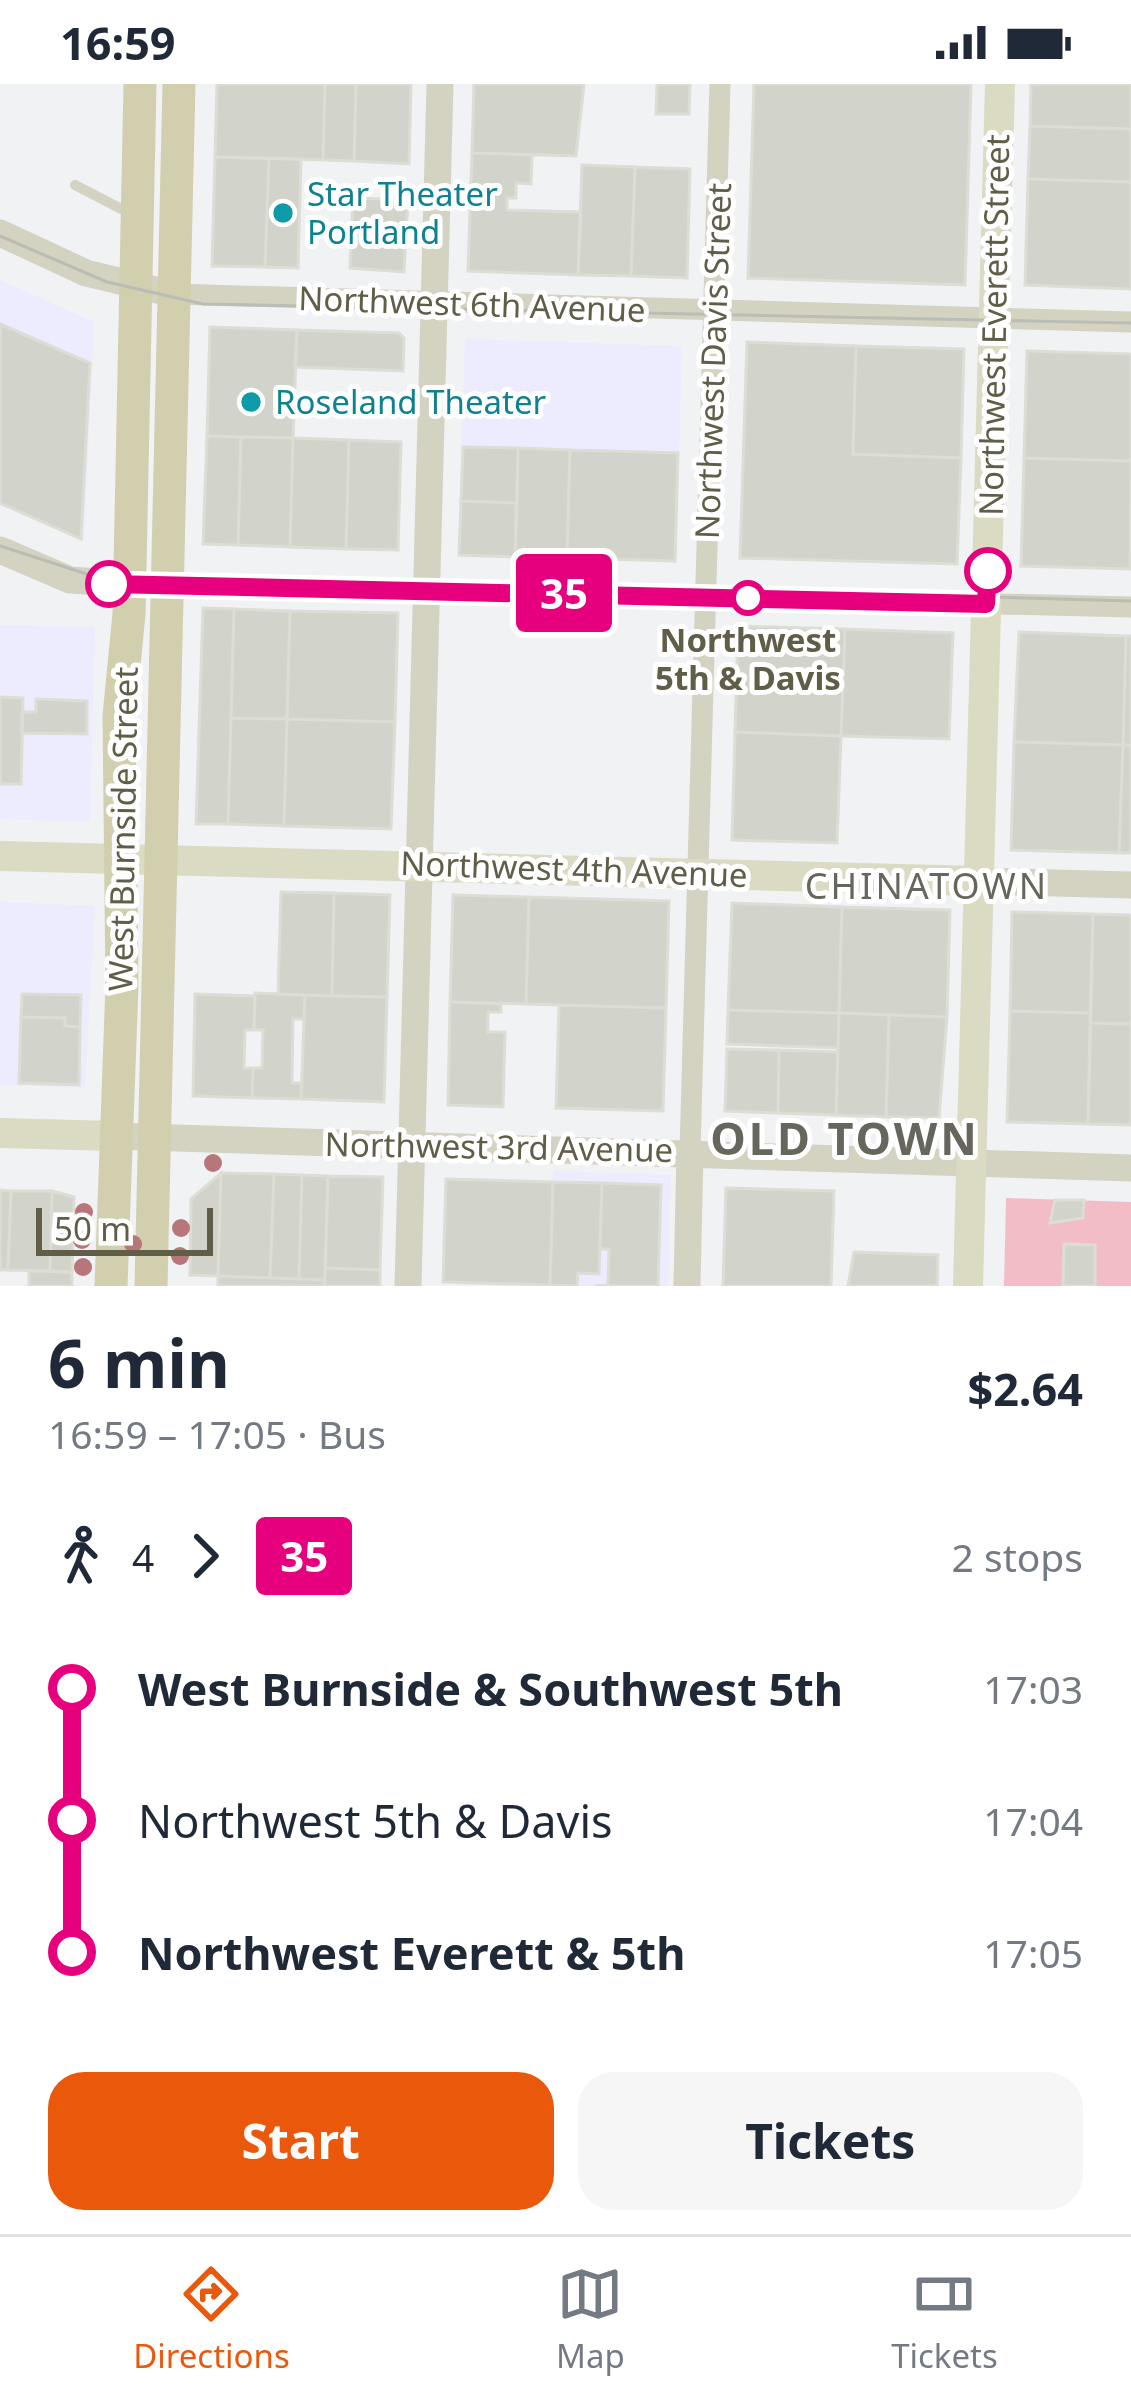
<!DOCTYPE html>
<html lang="en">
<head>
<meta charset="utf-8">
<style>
  body { margin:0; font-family:"Noto Sans",sans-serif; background:#f6f6f7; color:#1f2937; height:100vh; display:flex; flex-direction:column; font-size:45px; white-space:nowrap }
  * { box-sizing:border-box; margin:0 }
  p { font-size:39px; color:#747a83 }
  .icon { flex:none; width:66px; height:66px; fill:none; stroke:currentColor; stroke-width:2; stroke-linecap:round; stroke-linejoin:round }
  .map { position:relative; height:1202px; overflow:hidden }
  .details { display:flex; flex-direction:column; background:#fff; flex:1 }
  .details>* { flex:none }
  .badge { padding:0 24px; border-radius:9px; font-size:42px; line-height:78px }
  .scale { position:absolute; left:36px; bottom:30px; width:177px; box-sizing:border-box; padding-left:12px; border:6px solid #605e47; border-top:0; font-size:33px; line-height:42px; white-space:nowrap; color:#605e47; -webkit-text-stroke:9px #fff; paint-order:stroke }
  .map>.badge { position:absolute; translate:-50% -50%; box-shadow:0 0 0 6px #fff }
  .legs { display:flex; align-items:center; gap:18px; height:132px; padding:0 48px; font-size:39px }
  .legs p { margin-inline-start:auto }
  .summary { display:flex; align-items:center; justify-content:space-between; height:204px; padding:0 48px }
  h1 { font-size:66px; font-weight:700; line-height:90px }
  .button { display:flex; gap:24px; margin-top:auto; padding:24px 48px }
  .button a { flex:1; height:138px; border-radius:36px; background:#ea580c; color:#fff; font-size:48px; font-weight:700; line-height:138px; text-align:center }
  .button a+a { background:#f6f6f7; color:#1f2937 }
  ul { padding:0 48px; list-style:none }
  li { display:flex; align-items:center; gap:42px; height:132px; font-size:45px }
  li i { display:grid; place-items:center; width:18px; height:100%; margin:0 15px; background:currentColor }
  li i::after { content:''; width:30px; height:30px; margin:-15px; border:9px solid; border-radius:50%; background:#fff }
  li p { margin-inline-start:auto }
  li:first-child i { background:linear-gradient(#0000 50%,currentColor 0) }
  li:last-child i { background:linear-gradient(currentColor 50%,#0000 0) }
  .status { display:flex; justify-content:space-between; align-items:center; height:84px; padding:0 60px; background:#fff; direction:ltr }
  .status svg { height:33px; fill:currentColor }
  .tab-bar { display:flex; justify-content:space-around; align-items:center; height:168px; border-top:3px solid #e0e1e3; background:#fff; font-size:33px; color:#747a83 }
  .tab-bar a { display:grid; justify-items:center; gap:6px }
  .tab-bar .active { color:#ea580c }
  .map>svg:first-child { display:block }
  .commercial { fill:#edebfe }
  .green { fill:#f3bdc7 }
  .building { fill:#d2d4cb; stroke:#dcddd5; stroke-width:3 }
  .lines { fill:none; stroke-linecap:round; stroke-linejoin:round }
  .service { stroke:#d4d2c1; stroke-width:10 }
  .minor { stroke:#d4d2c1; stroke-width:21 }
  .tertiary { stroke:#d4d2c1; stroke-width:27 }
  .secondary { stroke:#dbdac2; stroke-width:30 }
  .primary { stroke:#d2cfaf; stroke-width:33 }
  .tram { stroke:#bbbcb3; stroke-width:3 }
  .tree { fill:#b8767b }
  .line-1-casing { stroke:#fff; stroke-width:27 }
  .line-1 { stroke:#e6007e; stroke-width:18 }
  .culture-dot { fill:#0f9aa8; stroke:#fff; stroke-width:4.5 }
  .stop-1-dot { fill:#fff; stroke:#e6007e; stroke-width:6 }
  .labels { text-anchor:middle; stroke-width:10; stroke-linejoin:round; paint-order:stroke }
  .culture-label { font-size:33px; fill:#0d838f; stroke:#fff; text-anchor:start }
  .street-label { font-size:33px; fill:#605e47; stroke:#fff }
  .stop-label { font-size:33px; font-weight:bold; fill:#605e47; stroke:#fff }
  .neighbourhood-label { font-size:36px; letter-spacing:3px; fill:#67665d; stroke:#fff }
  .district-label { font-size:45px; font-weight:bold; letter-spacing:3px; fill:#67665d; stroke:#fff }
</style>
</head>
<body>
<div class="status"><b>16:59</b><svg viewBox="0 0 49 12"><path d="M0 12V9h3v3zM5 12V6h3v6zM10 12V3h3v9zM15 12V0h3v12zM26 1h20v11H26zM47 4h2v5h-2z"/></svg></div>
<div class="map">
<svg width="1131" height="1202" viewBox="0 0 1131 1202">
  <rect width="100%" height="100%" fill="#f1f2f4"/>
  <!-- commercial -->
  <path class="commercial" d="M 0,196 L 94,238 L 84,457 L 0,421 Z
    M 465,255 L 682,262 L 676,478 L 458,472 Z
    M 0,541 L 95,543 L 90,738 L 0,735 Z
    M 0,818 L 95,822 L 85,1004 L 0,1001 Z
    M 553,1087 L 671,1091 L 668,1202 L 550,1202 Z"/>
  <!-- green -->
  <path class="green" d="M 1006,1114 L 1131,1118 L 1131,1202 L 1004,1202 Z"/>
  <!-- building -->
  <path class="building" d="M 217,0 L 325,0 L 323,76 L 215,73 Z
    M 325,0 L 356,0 L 354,77 L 323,76 Z
    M 356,0 L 411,0 L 409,80 L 354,77 Z
    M 474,0 L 584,0 L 576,72 L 472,69 Z
    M 657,0 L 690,0 L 689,30 L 656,30 Z
    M 754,0 L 971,0 L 965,201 L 748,194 Z
    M 1031,0 L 1131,0 L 1131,45 L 1030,42 Z
    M 1030,42 L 1131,45 L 1131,98 L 1028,95 Z
    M 472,69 L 532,71 L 531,100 L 516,99 L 516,114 L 507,114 L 507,126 L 581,128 L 578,191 L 468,187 Z
    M 215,73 L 269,74 L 265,183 L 212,182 Z
    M 269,74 L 301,75 L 298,184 L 265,183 Z
    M 582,81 L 635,83 L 631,192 L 578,191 Z
    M 635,83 L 690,85 L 687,194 L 631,192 Z
    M 1028,95 L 1131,98 L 1131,205 L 1025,201 Z
    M 353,114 L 408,116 L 404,188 L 350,184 Z
    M 0,240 L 90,279 L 81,455 L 0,419 Z
    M 210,243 L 297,246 L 293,354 L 207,352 Z
    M 297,246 L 399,249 L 404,254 L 403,287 L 295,283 Z
    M 747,258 L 856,262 L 853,370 L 961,374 L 957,480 L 740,474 Z
    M 856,262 L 964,265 L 961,374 L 853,370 Z
    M 1027,267 L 1131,270 L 1131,377 L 1024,374 Z
    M 207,352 L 241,353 L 238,461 L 203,460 Z
    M 241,353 L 293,354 L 290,463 L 238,461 Z
    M 293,354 L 349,356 L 346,465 L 290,463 Z
    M 349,356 L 401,358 L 398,466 L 346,465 Z
    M 463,363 L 518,364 L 517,419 L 461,417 Z
    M 518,364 L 570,366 L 567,474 L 515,473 Z
    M 570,366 L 678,369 L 675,477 L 567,474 Z
    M 1024,374 L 1131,377 L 1130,485 L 1021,482 Z
    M 461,417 L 517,419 L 515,473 L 459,471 Z
    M 203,524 L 234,525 L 228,740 L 196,740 Z
    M 234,525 L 290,527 L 287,635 L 231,634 Z
    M 290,527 L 398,529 L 395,638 L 287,635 Z
    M 738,542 L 845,545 L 841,652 L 735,648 Z
    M 845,545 L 953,549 L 949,655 L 841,652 Z
    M 1019,548 L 1126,552 L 1123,661 L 1014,658 Z
    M 1126,552 L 1131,552 L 1131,661 L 1123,661 Z
    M 0,613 L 23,614 L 21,700 L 0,700 Z
    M 36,615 L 87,617 L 87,650 L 22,649 L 22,628 L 36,628 Z
    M 231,634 L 287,635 L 284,742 L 228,740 Z
    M 287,635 L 395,638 L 391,745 L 284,742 Z
    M 735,648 L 841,652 L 837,759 L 732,756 Z
    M 1014,658 L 1123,661 L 1119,769 L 1011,766 Z
    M 1123,661 L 1131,661 L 1131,769 L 1119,769 Z
    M 281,808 L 334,809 L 332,912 L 278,910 Z
    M 334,809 L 390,811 L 387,913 L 332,912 Z
    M 453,811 L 529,813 L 526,920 L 450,918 Z
    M 529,813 L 669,817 L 666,924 L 526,920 Z
    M 732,819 L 842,823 L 839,929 L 728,926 Z
    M 842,823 L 950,826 L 947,933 L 839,929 Z
    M 1012,828 L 1093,830 L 1091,929 L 1010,927 Z
    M 1093,830 L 1131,831 L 1131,940 L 1090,939 Z
    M 255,909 L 305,911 L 304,935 L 293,935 L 292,999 L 302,999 L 301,1015 L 252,1014 L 253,984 L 262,984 L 263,946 L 254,946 Z
    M 22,910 L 81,911 L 80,943 L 65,942 L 65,934 L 21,933 Z
    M 195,910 L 255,912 L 254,946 L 245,946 L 244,984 L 253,984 L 252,1014 L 193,1012 Z
    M 305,911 L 387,913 L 384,1018 L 301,1015 Z
    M 450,918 L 501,920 L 501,928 L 488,928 L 488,948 L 505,948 L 503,1023 L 448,1021 Z
    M 559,921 L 666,924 L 663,1027 L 556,1024 Z
    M 728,926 L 839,929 L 838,964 L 727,960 Z
    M 1010,927 L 1091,929 L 1088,1040 L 1007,1038 Z
    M 839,929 L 889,931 L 886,1033 L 836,1031 Z
    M 889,931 L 947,933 L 939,1034 L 886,1033 Z
    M 21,933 L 65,934 L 65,942 L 80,943 L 79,1001 L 19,999 Z
    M 1090,939 L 1131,940 L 1131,1041 L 1088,1040 Z
    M 727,965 L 779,966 L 778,1029 L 725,1027 Z
    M 779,966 L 838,968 L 836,1031 L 778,1029 Z
    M 221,1089 L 274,1090 L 270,1194 L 218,1192 Z
    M 221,1089 L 218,1192 L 190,1191 L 191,1115 Z
    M 274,1090 L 302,1091 L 299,1195 L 270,1194 Z
    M 302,1091 L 328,1092 L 325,1196 L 299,1195 Z
    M 328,1092 L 383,1093 L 380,1186 L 325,1184 Z
    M 446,1095 L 553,1098 L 550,1201 L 443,1198 Z
    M 553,1098 L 602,1099 L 599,1190 L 578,1189 L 577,1202 L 550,1201 Z
    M 602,1099 L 661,1101 L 658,1202 L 595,1202 L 608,1201 L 609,1165 L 600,1165 Z
    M 726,1104 L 834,1107 L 831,1202 L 723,1202 Z
    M 0,1106 L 11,1107 L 8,1186 L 0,1186 Z
    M 11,1107 L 52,1107 L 50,1187 L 8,1186 Z
    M 52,1107 L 74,1113 L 72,1188 L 50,1187 Z
    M 1055,1116 L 1084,1116 L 1083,1134 L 1050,1139 Z
    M 1064,1160 L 1095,1161 L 1095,1202 L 1063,1202 Z
    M 854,1168 L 938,1171 L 937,1202 L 848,1202 Z
    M 325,1184 L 380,1186 L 380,1202 L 324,1202 Z
    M 29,1187 L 72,1188 L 72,1202 L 29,1202 Z
    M 218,1192 L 325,1196 L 324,1202 L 218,1202 Z"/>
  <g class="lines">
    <!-- service -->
    <path class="service" d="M 75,101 L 133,131"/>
    <!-- minor -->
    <path class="minor" d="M 173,210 L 1131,238
      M 129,500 L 1131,523
      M 690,1067 L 720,0"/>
    <!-- tertiary -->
    <path class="tertiary" d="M 0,149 L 86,189 L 173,210
      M 0,466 L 70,496 L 129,500
      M 979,797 L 1131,801
      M 114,1052 L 1131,1084
      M 408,1202 L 440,0
      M 687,1202 L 690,1067"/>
    <!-- secondary -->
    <path class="secondary" d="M 0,772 L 979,797
      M 0,1049 L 114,1052
      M 968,1202 L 1000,0"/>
    <!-- primary -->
    <path class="primary" d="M 111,1202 L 122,901 L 119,632 L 129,530 L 140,0
      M 151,1202 L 179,0"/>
    <!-- tram -->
    <path class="tram" d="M 0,152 L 107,198 L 203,220 L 1131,239
      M 0,462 L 99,494 L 230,492 L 1131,517"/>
  </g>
  <!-- trees -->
  <g class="tree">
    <circle cx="213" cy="1079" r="9"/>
    <circle cx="84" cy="1128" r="9"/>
    <circle cx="181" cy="1144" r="9"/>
    <circle cx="82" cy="1156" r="9"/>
    <circle cx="133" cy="1160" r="9"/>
    <circle cx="180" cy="1172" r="9"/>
    <circle cx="83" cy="1183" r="9"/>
  </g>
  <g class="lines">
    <!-- line-1 casing -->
    <g class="line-1-casing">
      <path id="line-1" d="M 109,500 L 986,520 L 988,487"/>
    </g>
    <!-- line-1 -->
    <use href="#line-1" class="line-1"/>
  </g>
  <!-- markers -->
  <g class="culture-dot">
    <circle cx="283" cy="129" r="12"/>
    <circle cx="251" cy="318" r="12"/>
  </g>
  <g class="stop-1-dot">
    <circle cx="988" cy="487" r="21"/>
    <circle cx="109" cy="500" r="21"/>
    <circle cx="748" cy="514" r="15"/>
  </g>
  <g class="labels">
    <!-- culture labels -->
    <g class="culture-label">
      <text x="307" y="122">Star Theater<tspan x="307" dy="38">Portland</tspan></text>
      <text x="275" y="330">Roseland Theater</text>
    </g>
    <!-- street labels -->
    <g class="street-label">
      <text transform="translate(472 220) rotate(2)" y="12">Northwest 6th Avenue</text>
      <text transform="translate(994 241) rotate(-89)" y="12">Northwest Everett Street</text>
      <text transform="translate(713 277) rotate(-88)" y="12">Northwest Davis Street</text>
      <text transform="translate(123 745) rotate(-89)" y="12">West Burnside Street</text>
      <text transform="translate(574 785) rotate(2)" y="12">Northwest 4th Avenue</text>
      <text transform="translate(499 1063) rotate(1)" y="12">Northwest 3rd Avenue</text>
    </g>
    <!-- stop labels -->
    <g class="stop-label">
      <text x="748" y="568">Northwest<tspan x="748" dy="38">5th &amp; Davis</tspan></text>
    </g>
    <!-- neighbourhood labels -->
    <g class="neighbourhood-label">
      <text x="927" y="815">CHINATOWN</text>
    </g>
    <!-- district labels -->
    <g class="district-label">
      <text x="845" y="1071">OLD TOWN</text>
    </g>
  </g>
</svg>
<div class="scale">50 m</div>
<b class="badge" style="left:564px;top:509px;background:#e6007e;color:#fff">35</b>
</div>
<section class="details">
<div class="summary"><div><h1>6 min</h1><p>16:59 – 17:05 · Bus</p></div><b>$2.64</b></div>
<div class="legs"><svg class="icon" aria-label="walk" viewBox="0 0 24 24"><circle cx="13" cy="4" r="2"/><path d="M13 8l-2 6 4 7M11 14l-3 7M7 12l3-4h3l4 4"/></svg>4<svg class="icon" aria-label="forward" viewBox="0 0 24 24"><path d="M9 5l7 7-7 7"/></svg><b class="badge" style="background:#e6007e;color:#fff">35</b><p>2 stops</p></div>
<ul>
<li><i style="color:#e6007e"></i><b>West Burnside &amp; Southwest 5th</b><p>17:03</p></li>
<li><i style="color:#e6007e"></i><span>Northwest 5th &amp; Davis</span><p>17:04</p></li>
<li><i style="color:#e6007e"></i><b>Northwest Everett &amp; 5th</b><p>17:05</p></li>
</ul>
<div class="button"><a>Start</a><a>Tickets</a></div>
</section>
<nav class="tab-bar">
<a class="active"><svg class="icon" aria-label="directions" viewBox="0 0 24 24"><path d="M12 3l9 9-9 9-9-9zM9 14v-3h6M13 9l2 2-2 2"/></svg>Directions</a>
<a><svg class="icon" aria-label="map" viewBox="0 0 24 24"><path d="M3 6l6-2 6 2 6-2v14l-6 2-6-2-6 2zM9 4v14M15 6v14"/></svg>Map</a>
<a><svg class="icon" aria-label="tickets" viewBox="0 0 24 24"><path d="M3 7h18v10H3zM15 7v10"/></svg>Tickets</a>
</nav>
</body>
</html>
